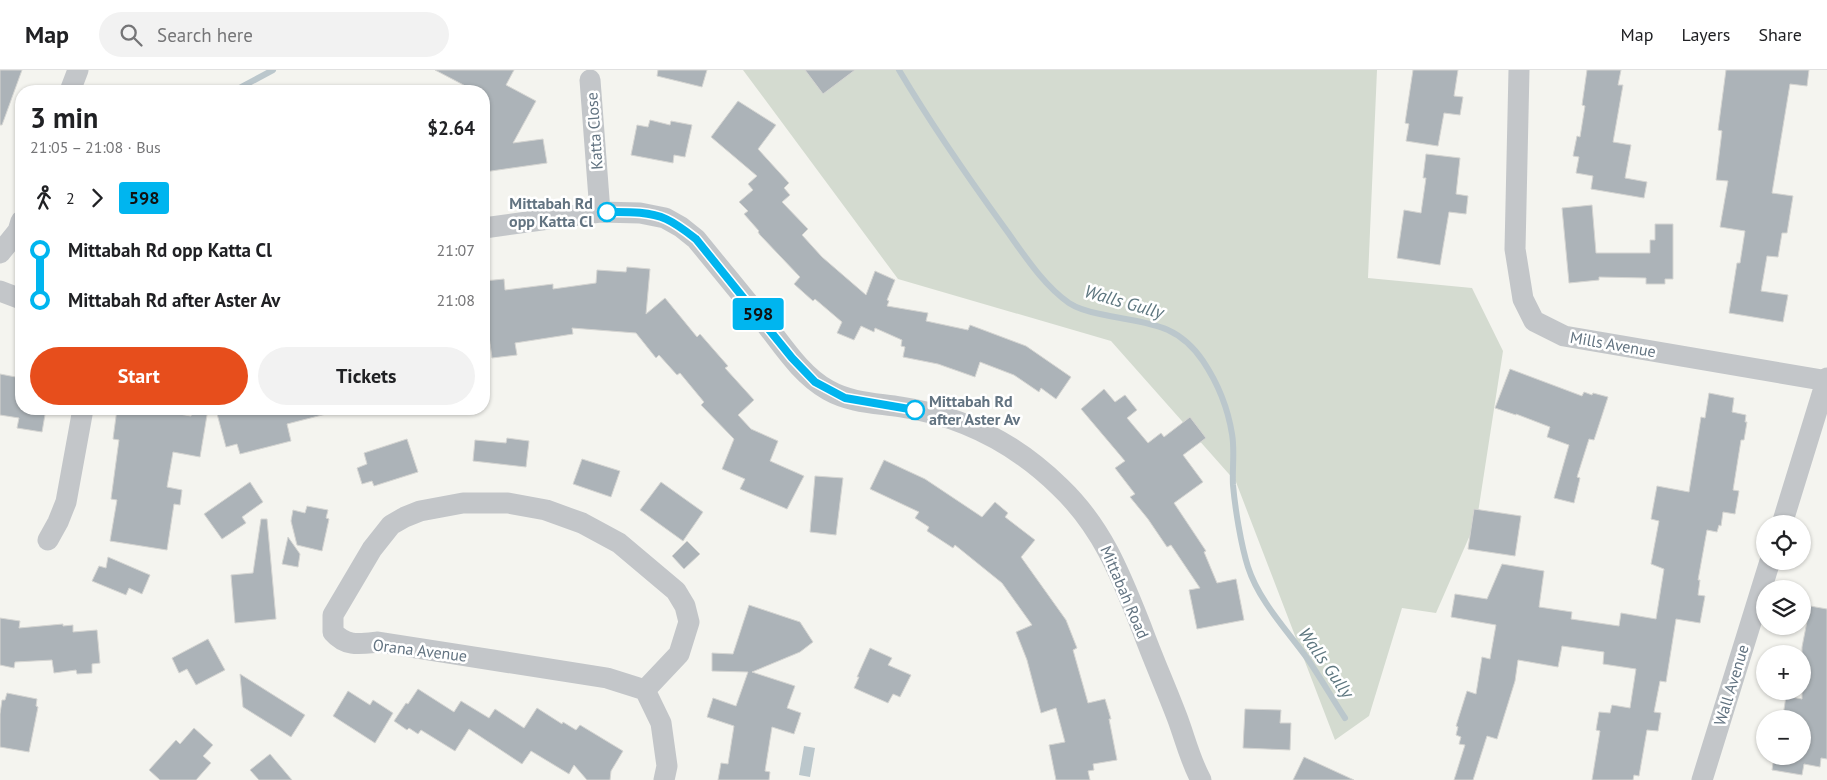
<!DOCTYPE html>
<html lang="en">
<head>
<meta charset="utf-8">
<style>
  body { margin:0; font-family:"PT Sans",sans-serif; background:#f2f2f2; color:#202124; height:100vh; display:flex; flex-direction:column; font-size:19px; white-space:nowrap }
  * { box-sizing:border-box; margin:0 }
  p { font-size:16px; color:#757577 }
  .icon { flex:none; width:28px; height:28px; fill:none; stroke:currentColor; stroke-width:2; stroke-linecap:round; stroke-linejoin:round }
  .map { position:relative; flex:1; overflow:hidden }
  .panel { position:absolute; left:15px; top:15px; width:475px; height:330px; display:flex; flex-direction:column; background:#fff; border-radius:20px; box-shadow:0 1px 4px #0004 }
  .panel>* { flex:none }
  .badge { padding:0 10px; border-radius:4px; font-size:18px; line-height:32px }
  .fabs { position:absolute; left:1756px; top:445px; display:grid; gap:10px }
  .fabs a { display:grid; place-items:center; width:55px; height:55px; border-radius:50%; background:#fff; box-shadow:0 1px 4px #0004; font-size:25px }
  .map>.badge { position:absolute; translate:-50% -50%; box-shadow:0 0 0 2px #fff }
  .legs { display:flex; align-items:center; gap:8px; height:55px; padding:0 15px; font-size:16px }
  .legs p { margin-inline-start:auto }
  .overview { display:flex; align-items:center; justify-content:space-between; height:85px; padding:0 15px }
  h1 { font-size:28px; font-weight:800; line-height:38px }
  .button { display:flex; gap:10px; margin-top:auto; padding:10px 15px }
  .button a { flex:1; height:58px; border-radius:30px; background:#e74e1c; color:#fff; font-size:20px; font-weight:800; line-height:58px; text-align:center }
  .button a+a { background:#f2f2f2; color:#202124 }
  ul { padding:0 15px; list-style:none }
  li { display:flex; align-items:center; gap:18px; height:50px; font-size:19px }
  li i { display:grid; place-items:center; width:8px; height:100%; margin:0 6px; background:currentColor }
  li i::after { content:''; width:12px; height:12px; margin:-6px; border:4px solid; border-radius:50%; background:#fff }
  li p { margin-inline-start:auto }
  li:first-child i { background:linear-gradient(#0000 50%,currentColor 0) }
  li:last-child i { background:linear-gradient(currentColor 50%,#0000 0) }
  header { display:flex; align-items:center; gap:30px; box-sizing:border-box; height:70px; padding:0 25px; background:#fff; border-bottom:1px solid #e0e0e0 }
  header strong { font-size:24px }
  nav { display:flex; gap:28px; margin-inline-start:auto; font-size:18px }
  .search { width:350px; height:45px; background:#f2f2f2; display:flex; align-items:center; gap:12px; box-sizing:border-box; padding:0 18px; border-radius:28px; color:#757577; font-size:19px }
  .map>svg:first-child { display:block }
  .green { fill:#d4dbd0 }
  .water { fill:#bbc7cc }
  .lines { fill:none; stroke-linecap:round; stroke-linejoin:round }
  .stream { stroke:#bbc7cc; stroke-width:6 }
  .building { fill:#acb3b8; stroke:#d5d5d2 }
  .street { stroke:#c3c6c9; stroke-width:21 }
  .line-1-casing { stroke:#fff; stroke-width:11 }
  .line-1 { stroke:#00b5ef; stroke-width:8 }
  .stop-1-dot { fill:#fff; stroke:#00b5ef; stroke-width:2.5 }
  .labels { text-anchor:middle; stroke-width:5; stroke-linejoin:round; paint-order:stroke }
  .street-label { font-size:16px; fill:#627381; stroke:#fff }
  .stop-label { font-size:16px; font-weight:bold; fill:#627381; stroke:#fff; text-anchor:end }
  .water-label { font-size:18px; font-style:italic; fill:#5d767f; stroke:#fff }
</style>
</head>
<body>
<header>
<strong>Map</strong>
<div class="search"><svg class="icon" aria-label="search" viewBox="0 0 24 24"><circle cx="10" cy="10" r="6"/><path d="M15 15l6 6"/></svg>Search here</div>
<nav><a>Map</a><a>Layers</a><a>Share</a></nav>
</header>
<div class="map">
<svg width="1827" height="710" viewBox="0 0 1827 710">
  <rect width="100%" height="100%" fill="#f4f4ef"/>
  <!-- green -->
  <path class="green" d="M 743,0 L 1377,0 L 1368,208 L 1472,218 L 1503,281 L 1477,449 L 1436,543 L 1402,538 L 1369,646 L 1335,670 L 1236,412 L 1111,271 L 898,209 Z"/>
  <!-- water -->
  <path class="water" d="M 804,676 L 815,678 L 810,707 L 799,705 Z"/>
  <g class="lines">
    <!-- stream -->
    <path class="stream" d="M 899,0 C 931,54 967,106 1004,157 C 1023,183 1042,214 1069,233 C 1078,239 1090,242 1100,244 C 1143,254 1175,250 1203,291 C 1217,312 1228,339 1232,364 C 1235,381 1232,398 1233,415 C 1235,438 1241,475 1248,497 C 1259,531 1286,559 1307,588 C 1320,607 1332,628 1345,648
      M 234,21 L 273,0"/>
  </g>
  <!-- building -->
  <path class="building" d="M 0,0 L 22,0 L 2,55 L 0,55 Z
    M 435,0 L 514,0 L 506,15 L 536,31 L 513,73 L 543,69 L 547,93 L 484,102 L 484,21 L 475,21 Z
    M 658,0 L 707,0 L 702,17 L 657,6 Z
    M 805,0 L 855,0 L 823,24 Z
    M 1413,0 L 1458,0 L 1454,26 L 1463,27 L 1460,45 L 1444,43 L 1438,76 L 1406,71 L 1409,54 L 1405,53 Z
    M 1587,0 L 1621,0 L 1618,15 L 1623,15 L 1613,72 L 1631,75 L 1625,108 L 1647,112 L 1644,128 L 1591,119 L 1593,106 L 1576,103 L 1579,87 L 1573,86 L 1577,66 L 1580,67 L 1585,36 L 1582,35 Z
    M 1726,0 L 1809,0 L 1807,16 L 1790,14 L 1772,123 L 1793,126 L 1787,163 L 1782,163 L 1778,187 L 1767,186 L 1761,221 L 1788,225 L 1783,252 L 1729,243 L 1737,193 L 1740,193 L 1745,161 L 1720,157 L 1728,111 L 1716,110 L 1722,61 L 1718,60 Z
    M 738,31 L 776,55 L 758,79 L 789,113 L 784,118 L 790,125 L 782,132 L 808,159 L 802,165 L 822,187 L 866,225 L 875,201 L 895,210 L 887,230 L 889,231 L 887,236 L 928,243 L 926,251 L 968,260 L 970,255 L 1026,276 L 1071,307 L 1056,329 L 1041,318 L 1039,322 L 1014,305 L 980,292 L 975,307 L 938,294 L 903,287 L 905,277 L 901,276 L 902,270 L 875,258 L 874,262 L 861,256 L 854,270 L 837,263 L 842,252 L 815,229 L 813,231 L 794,214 L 800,207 L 760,165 L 758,162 L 759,161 L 744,144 L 748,141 L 739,132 L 753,120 L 748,114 L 757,106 L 711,67 Z
    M 650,50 L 670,55 L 671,51 L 692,55 L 685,87 L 674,85 L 673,93 L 631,85 L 637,55 L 648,57 Z
    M 1426,84 L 1460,88 L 1456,124 L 1468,126 L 1466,144 L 1449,142 L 1440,195 L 1397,188 L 1404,140 L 1421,143 L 1426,108 L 1423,108 Z
    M 1592,135 L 1596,183 L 1650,183 L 1650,170 L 1655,170 L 1655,154 L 1673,154 L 1673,209 L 1665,209 L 1665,214 L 1646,214 L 1646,208 L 1599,207 L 1599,210 L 1569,213 L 1562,138 Z
    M 627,197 L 650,199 L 646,244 L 665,228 L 697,267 L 700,264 L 728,296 L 725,298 L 754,330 L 738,345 L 751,359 L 778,371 L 770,391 L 804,406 L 787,439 L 740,419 L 745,409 L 722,399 L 734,369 L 701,335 L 704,332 L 680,303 L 677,305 L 659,285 L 656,288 L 636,263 L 572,258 L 573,264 L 515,273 L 517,285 L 492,288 L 489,266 L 484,267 L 484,211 L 504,209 L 505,220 L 553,214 L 553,219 L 596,213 L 597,200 L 626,202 Z
    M 1510,299 L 1582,326 L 1584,322 L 1592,325 L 1593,323 L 1608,327 L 1594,370 L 1589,369 L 1577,407 L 1580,408 L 1574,433 L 1554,428 L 1569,375 L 1547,367 L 1550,357 L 1516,344 L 1516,345 L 1495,338 Z
    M 0,304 L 21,308 L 21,339 L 46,339 L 42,362 L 17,358 L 19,348 L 0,345 Z
    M 1104,319 L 1115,332 L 1125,325 L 1137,340 L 1127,348 L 1148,373 L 1161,363 L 1164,367 L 1190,347 L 1206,368 L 1183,385 L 1203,412 L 1174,433 L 1206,481 L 1204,482 L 1217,513 L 1236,509 L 1244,550 L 1197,559 L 1189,520 L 1200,518 L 1171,475 L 1167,477 L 1148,449 L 1130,427 L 1135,424 L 1115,398 L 1125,391 L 1081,339 Z
    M 1709,323 L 1734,328 L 1732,342 L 1746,345 L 1745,352 L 1747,352 L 1744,370 L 1741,370 L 1733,420 L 1739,421 L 1735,444 L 1723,442 L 1721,456 L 1719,455 L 1717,462 L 1707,460 L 1698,510 L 1700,510 L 1698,525 L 1705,526 L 1700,553 L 1676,549 L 1666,612 L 1660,611 L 1654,642 L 1661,643 L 1658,661 L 1647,660 L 1639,706 L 1634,705 L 1633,710 L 1592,710 L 1600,661 L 1596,660 L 1599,642 L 1610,643 L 1612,635 L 1630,638 L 1636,599 L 1603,594 L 1604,582 L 1562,576 L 1558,597 L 1518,590 L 1515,611 L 1497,669 L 1487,666 L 1473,710 L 1454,710 L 1465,675 L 1459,674 L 1461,667 L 1456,665 L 1458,657 L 1456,656 L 1467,621 L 1476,624 L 1482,587 L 1490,589 L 1496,555 L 1451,547 L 1455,524 L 1487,529 L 1502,494 L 1544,501 L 1539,537 L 1572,542 L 1571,549 L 1619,556 L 1621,543 L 1656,549 L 1664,499 L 1651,494 L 1659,451 L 1651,449 L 1657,416 L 1689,422 L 1701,347 L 1705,348 Z
    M 117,339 L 149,339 L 191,346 L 192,339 L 208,339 L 200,387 L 173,382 L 167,417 L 182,420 L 180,435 L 174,434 L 167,480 L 110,471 L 117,430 L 111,429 L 119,370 L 113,369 Z
    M 233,339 L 325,339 L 326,344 L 287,354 L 291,371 L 240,384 L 237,374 L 226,377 L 216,340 L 235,344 Z
    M 507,368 L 529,371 L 526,397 L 473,391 L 475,370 L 506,373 Z
    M 407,369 L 418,402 L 374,416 L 372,411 L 362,414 L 357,398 L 367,394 L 364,383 Z
    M 582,389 L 620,401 L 611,427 L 573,414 Z
    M 884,390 L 925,409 L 982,447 L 995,432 L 1008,443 L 1005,447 L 1035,470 L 1021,487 L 1066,550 L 1077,578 L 1073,580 L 1088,633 L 1105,629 L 1111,649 L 1109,649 L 1117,690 L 1093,694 L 1094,700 L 1088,701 L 1090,710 L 1056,710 L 1049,675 L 1065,672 L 1056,638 L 1041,643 L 1027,590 L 1016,562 L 1032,555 L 1002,513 L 955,475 L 953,478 L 927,461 L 929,457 L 915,448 L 919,442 L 870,419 Z
    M 815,406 L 843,408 L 836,465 L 810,462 Z
    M 250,412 L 263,432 L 242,447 L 246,453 L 222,469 L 204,444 Z
    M 661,412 L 703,442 L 683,471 L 640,440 Z
    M 307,436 L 328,440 L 326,448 L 329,449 L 322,481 L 297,475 L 291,451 L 293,440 L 305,443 Z
    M 1474,439 L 1521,446 L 1515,486 L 1468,479 Z
    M 261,449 L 267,449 L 276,549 L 235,553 L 231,505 L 253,503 Z
    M 288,467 L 300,484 L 298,497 L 282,494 Z
    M 687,471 L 700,484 L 684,499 L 672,486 Z
    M 108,487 L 150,505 L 142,524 L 129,518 L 126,525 L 92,511 L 99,496 L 106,498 Z
    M 749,535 L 800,552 L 813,572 L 800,582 L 752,602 L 795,616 L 787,638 L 801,643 L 794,664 L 772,657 L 765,701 L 770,702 L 769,710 L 718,710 L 721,693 L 728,694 L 734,656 L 707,647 L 713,628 L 736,636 L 748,602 L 712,601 L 712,583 L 733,584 Z
    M 1810,536 L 1827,539 L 1827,689 L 1821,688 L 1820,697 L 1804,694 L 1802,705 L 1772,700 L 1774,686 L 1802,686 L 1802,649 L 1786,649 L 1786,646 L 1783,646 L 1786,626 L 1802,629 L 1802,577 Z
    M 0,548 L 20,551 L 19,558 L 63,554 L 63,556 L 73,555 L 73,562 L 97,560 L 100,593 L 92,594 L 92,603 L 77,604 L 76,600 L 54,603 L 52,590 L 15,592 L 14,598 L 0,595 Z
    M 208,569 L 225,600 L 196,615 L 187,599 L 179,603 L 172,588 Z
    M 870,578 L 892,588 L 888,595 L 911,605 L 900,627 L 893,624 L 888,633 L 854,618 L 859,607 L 857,607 Z
    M 240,604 L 305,645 L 291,667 L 243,637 Z
    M 418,619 L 454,642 L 461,631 L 489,648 L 495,639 L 524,658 L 537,638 L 562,654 L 563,652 L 576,660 L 580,655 L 623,681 L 611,701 L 610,710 L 587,710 L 574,695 L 569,704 L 531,681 L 522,694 L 469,659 L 455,681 L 421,660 L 418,664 L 409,658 L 407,660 L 394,651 L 406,633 L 408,634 Z
    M 348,621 L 370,635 L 373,630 L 393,643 L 375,673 L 333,646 Z
    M 7,623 L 37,629 L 36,636 L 38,637 L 29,682 L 0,677 L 0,644 L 2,630 L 5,630 Z
    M 1245,639 L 1281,640 L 1280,653 L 1291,653 L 1290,680 L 1243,678 Z
    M 194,658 L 213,675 L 203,686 L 211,693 L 196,710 L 160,710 L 149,700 L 176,670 L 180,674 Z
    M 270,684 L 292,710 L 259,710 L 250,700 Z
    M 1304,687 L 1354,710 L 1293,710 Z"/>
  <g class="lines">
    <!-- street -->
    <path class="street" d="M 1519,0 L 1515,179 L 1523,229 L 1534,251 L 1564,266 L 1827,311
      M 590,10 L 600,142
      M 70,21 L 78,0
      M 484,158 L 600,142 L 640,143 L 665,148 L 681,157 L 696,169 C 719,197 741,224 764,252 C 783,276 801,305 828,320 C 851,333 876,333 901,337 C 962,346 1016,374 1060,417 C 1103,458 1121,506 1142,559 C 1153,589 1166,618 1177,647 C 1185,668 1190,690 1201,710
      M 0,183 L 18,161 L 21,151
      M 0,221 L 21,229
      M 1782,454 L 1827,308
      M 48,470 L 58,452 L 66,432 L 83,339
      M 645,620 L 679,584 L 689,552 L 685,536 L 676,521 L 619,473 L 582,453 L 546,440 L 508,433 L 463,433 L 420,441 L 405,447 L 391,455 L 372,479 L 333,545 L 333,562 C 346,577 360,574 378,572 L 607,608 L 645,620 L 661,653 L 667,696 L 664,710
      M 1702,710 L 1770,491"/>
  </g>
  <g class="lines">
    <!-- line-1 casing -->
    <g class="line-1-casing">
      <path id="line-1" d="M 607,142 C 625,142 649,141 666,149 C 677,154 687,162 696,169 L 792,288 L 815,312 L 845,328 L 915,340"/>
    </g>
    <!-- line-1 -->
    <use href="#line-1" class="line-1"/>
  </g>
  <!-- markers -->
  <g class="stop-1-dot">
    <circle cx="607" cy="142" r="9"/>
    <circle cx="915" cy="340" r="9"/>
  </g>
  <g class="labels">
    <!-- street labels -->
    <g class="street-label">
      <text transform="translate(594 61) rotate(-94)" y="6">Katta Close</text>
      <text transform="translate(1613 274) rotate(10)" y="6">Mills Avenue</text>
      <text transform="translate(1125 522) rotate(67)" y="6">Mittabah Road</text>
      <text transform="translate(420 580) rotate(7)" y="6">Orana Avenue</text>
      <text transform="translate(1731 615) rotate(-73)" y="6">Wall Avenue</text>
    </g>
    <!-- stop labels -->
    <g class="stop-label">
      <text x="593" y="139">Mittabah Rd<tspan x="593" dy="18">opp Katta Cl</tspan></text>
      <text x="929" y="337" text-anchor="start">Mittabah Rd<tspan x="929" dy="18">after Aster Av</tspan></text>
    </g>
    <!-- water labels -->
    <g class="water-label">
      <text transform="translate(1124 232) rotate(16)" y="6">Walls Gully</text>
      <text transform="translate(1326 593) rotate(55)" y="6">Walls Gully</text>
    </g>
  </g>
</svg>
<div class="fabs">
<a><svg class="icon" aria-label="locate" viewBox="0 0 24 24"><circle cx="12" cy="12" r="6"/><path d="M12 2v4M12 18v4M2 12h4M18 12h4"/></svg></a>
<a><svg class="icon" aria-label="layers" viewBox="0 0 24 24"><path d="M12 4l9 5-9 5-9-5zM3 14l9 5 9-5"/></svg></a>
<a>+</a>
<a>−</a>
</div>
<b class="badge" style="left:758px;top:244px;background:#00b5ef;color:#111">598</b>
<section class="panel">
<div class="overview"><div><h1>3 min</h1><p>21:05 – 21:08 · Bus</p></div><b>$2.64</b></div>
<div class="legs"><svg class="icon" aria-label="walk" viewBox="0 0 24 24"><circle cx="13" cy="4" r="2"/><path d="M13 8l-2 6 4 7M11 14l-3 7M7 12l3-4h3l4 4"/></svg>2<svg class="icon" aria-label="forward" viewBox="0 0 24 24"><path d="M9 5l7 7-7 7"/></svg><b class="badge" style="background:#00b5ef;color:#111">598</b></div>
<ul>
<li><i style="color:#00b5ef"></i><b>Mittabah Rd opp Katta Cl</b><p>21:07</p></li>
<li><i style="color:#00b5ef"></i><b>Mittabah Rd after Aster Av</b><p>21:08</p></li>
</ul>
<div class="button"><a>Start</a><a>Tickets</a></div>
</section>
</div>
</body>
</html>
